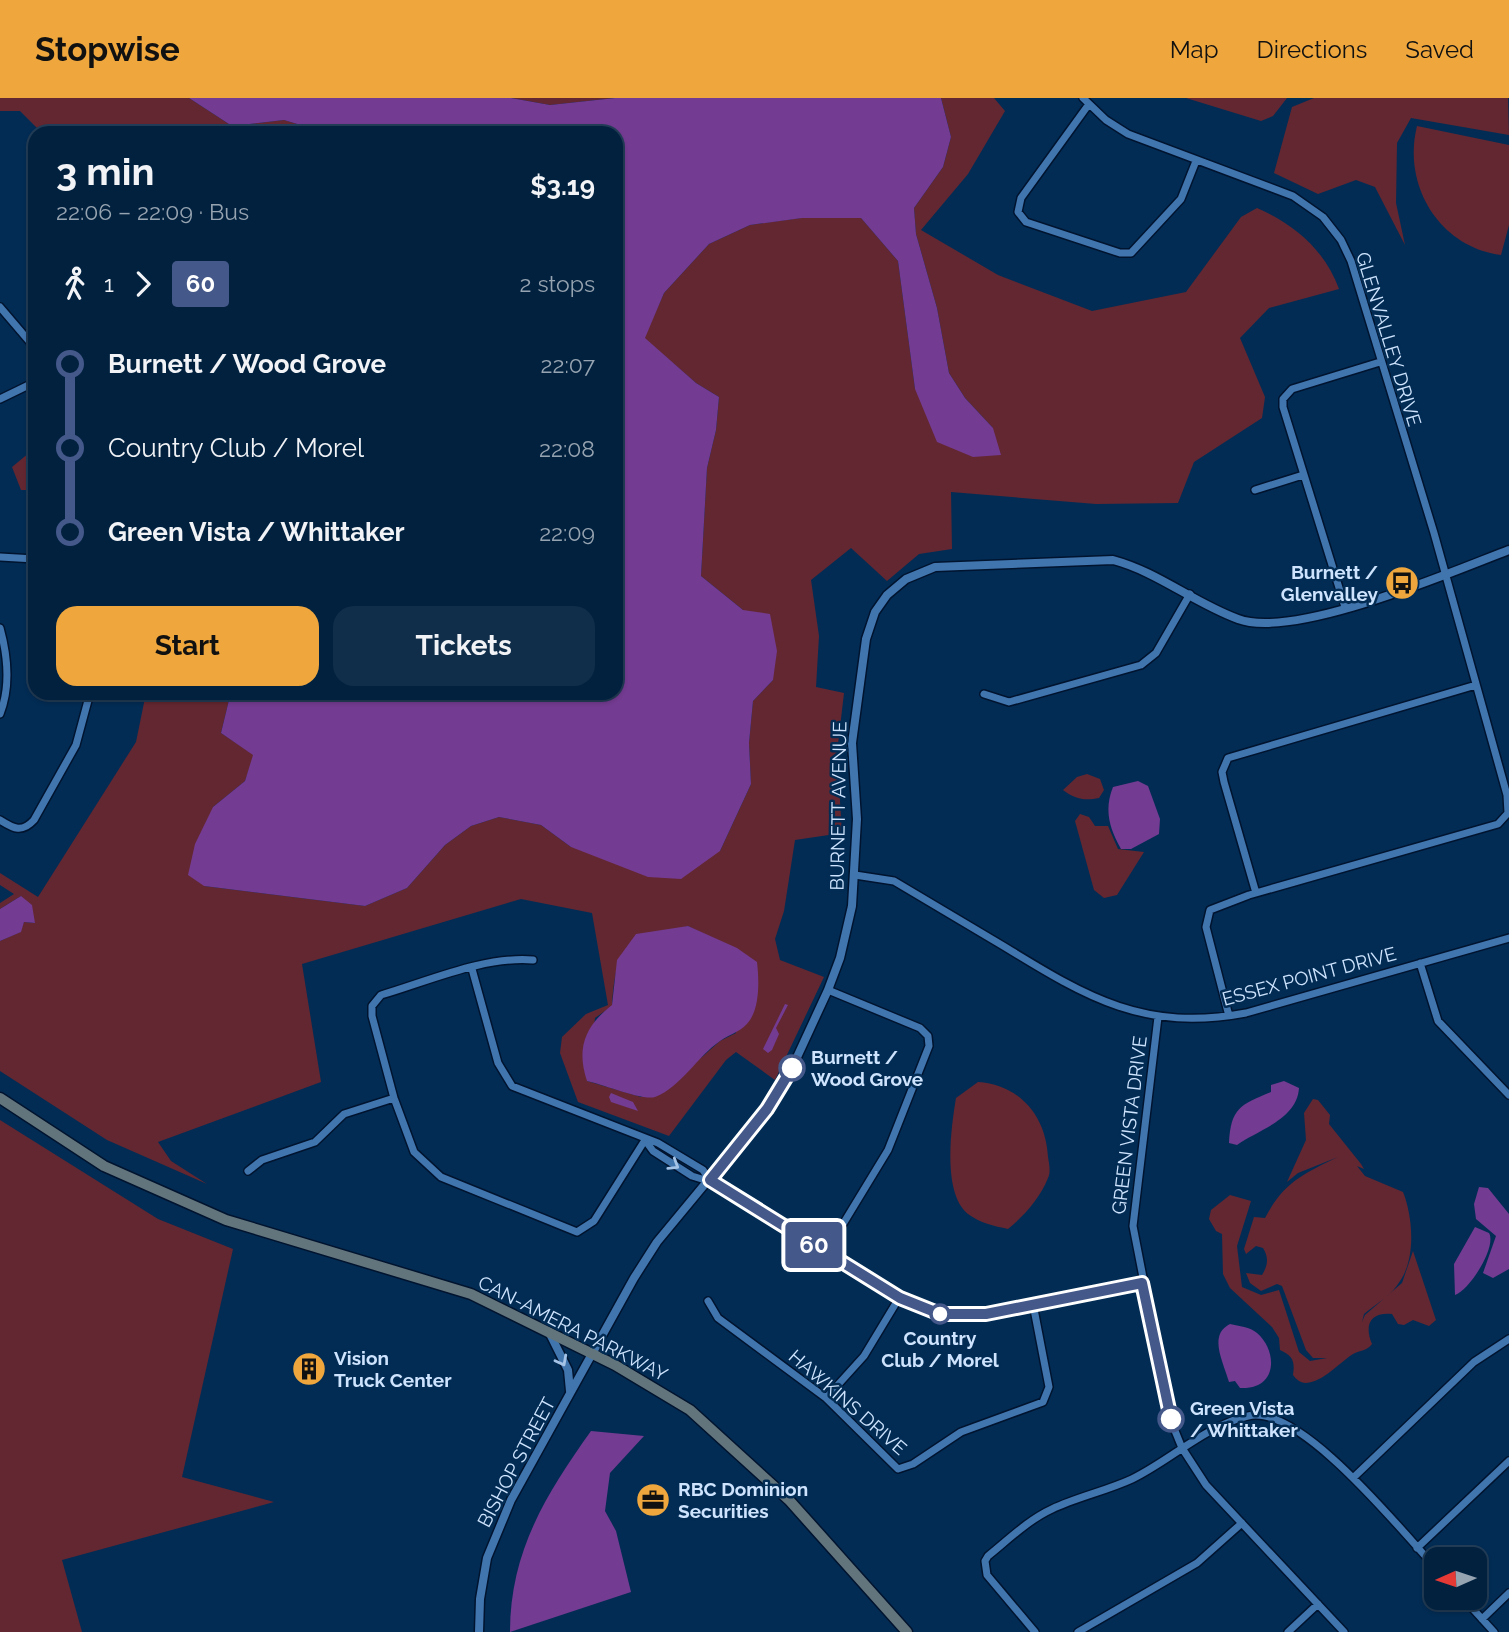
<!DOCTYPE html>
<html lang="en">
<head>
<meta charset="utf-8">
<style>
  body { margin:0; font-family:Raleway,sans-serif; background:#102e4a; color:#f1f3f6; height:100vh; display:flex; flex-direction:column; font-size:26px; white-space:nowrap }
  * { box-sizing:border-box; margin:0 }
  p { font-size:23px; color:#96a3b0 }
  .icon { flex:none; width:38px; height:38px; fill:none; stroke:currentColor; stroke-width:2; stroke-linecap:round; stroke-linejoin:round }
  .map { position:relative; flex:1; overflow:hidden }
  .sheet { position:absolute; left:28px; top:28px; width:595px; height:574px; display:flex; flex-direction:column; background:#02213f; border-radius:21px; box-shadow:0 2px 5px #0004,0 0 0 2px #233e59 }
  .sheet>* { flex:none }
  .badge { padding:0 14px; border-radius:5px; font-size:24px; line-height:46px }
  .needle { width:46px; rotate:267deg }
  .tools { position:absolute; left:1424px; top:1449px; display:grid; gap:14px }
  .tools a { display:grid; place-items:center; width:63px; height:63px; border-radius:14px; background:#02213f; box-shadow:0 2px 5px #0004,0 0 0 2px #233e59; font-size:35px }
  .map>.badge { position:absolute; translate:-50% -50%; box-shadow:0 0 0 4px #fff }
  .legs { display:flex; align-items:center; gap:10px; height:77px; padding:0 28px; font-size:23px }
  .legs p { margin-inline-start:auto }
  .summary { display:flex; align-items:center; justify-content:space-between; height:119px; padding:0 28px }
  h1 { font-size:38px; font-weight:700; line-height:52px }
  .action { display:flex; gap:14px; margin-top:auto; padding:14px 28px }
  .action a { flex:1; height:80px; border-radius:21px; background:#efa73d; color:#111; font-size:28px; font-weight:700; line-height:80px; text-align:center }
  .action a+a { background:#102e4a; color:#f1f3f6 }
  ul { padding:0 28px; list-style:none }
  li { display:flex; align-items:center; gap:24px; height:84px; font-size:26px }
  li i { display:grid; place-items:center; width:10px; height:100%; margin:0 9px; background:currentColor }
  li i::after { content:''; width:18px; height:18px; margin:-9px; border:5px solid; border-radius:50%; background:#02213f }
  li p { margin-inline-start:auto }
  li:first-child i { background:linear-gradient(#0000 50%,currentColor 0) }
  li:last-child i { background:linear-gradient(currentColor 50%,#0000 0) }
  header { display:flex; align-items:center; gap:42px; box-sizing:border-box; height:98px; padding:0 35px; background:#efa73d; color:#111 }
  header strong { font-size:33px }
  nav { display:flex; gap:38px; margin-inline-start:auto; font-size:24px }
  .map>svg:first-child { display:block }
  .green { fill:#632731; fill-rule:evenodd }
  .water { fill:#733b91 }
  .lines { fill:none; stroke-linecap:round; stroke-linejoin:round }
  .minor-casing { stroke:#00142f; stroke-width:10 }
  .tertiary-casing { stroke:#00142f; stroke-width:11 }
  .secondary-casing { stroke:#00142f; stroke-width:13 }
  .minor { stroke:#4175ae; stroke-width:7 }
  .tertiary { stroke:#4175ae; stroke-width:8 }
  .secondary { stroke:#63757c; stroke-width:10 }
  .oneway { stroke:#a4c3e6 }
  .line-1-casing { stroke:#fff; stroke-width:16 }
  .line-1 { stroke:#44588a; stroke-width:10 }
  .stop-1-dot { fill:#fff; stroke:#44588a; stroke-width:3.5 }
  .labels { text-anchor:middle; stroke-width:5; stroke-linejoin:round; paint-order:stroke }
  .street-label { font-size:19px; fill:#cee4fe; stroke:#032c54 }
  .poi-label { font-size:19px; font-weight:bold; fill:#cee4fe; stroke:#032c54; text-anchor:start }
  .stop-label { font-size:19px; font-weight:bold; fill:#cee4fe; stroke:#032c54; text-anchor:start }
</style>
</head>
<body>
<header>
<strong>Stopwise</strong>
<nav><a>Map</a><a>Directions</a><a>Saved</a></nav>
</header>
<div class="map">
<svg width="1509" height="1534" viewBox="0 0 1509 1534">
  <rect width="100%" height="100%" fill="#032c54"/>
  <!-- green -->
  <path class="green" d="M 0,0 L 189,0 L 232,28 L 284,22 L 327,35 L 42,35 L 20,13 L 0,13 Z
    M 511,0 L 615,0 L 550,7 Z
    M 941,0 L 994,0 L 1005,13 L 968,76 L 921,132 L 998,177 L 1092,213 L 1186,194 L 1241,119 L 1257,110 C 1294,126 1325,152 1339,191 L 1269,210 L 1240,240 L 1265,299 L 1262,320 L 1194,364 L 1178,405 L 1096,406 L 951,394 L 952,451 L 919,456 L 887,483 L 851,450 L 811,482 L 819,538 L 816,589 L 844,595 L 837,655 L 842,735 L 795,742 L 784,813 L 775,841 L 780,862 L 824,879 L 775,982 L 736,954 L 726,962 L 669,1038 L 578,1004 L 560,955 L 562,939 L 586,916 L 608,907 L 592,815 L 521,801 L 302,866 L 321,984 L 158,1044 L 171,1063 L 207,1086 L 107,1042 L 0,973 L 0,843 L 20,834 L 24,824 L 35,825 L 21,798 L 0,811 L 0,805 L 14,796 L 0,787 L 0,775 L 38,799 L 136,644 L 146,595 L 235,595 L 229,602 L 221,635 L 254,657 L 245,683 L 213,709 L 204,788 L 365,808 L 407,790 L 445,747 L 471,728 L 499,719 L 541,727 L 571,749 L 720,753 L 751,686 L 749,645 L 753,603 L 773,582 L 743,512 L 701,478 L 707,370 L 716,332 L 719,299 L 696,285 L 644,240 L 664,195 L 709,146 L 750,127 L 801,120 L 861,120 L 898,163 L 915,291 L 993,330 L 965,300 L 949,275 L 937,210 L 916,136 L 914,110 L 943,69 L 951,39 ZM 688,828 L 709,839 L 736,935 L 720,943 L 702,959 L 641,999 L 587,983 L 595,920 L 612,908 C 617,839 628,847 688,828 Z
    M 1186,0 L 1287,0 L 1273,18 L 1261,23 Z
    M 1314,0 L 1508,0 L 1509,37 L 1411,20 L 1397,45 L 1396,105 L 1405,147 L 1375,89 L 1356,82 L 1318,96 L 1274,75 L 1292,9 Z
    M 1417,28 L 1509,47 L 1509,127 L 1501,157 C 1440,149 1402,88 1417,28 Z
    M 35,350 L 35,392 L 21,392 L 12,369 Z
    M 1087,676 L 1100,681 L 1104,692 L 1099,700 C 1084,703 1075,701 1063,692 L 1077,679 Z
    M 1080,716 L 1089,719 L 1095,728 L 1108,728 L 1118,751 L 1144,754 L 1117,797 L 1104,800 L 1094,792 L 1075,723 Z
    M 978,984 C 1020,987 1046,1018 1048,1059 C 1049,1065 1051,1074 1048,1080 C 1040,1100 1024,1118 1008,1131 C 994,1128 980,1125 968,1116 C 942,1095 951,1030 956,1000 Z
    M 1313,1001 L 1318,1002 L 1330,1017 L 1329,1026 L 1361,1066 L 1364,1071 L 1357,1068 L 1365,1078 L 1403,1094 C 1413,1119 1416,1160 1400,1183 C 1392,1197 1376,1206 1364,1216 L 1362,1224 L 1365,1217 L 1402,1185 L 1413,1153 L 1436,1222 L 1429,1228 L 1413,1222 L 1404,1227 L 1398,1226 L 1392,1216 C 1370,1214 1364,1227 1372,1246 C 1367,1253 1360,1252 1353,1256 C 1339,1265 1323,1284 1306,1285 C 1300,1285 1296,1281 1293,1277 C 1295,1263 1293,1258 1280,1252 L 1279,1240 L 1272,1229 L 1230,1190 L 1223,1176 L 1222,1136 L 1216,1133 L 1209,1121 L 1211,1112 L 1230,1097 L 1251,1103 L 1237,1148 L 1242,1189 L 1261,1197 L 1279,1192 L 1299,1254 L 1310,1263 L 1327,1260 L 1313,1260 L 1306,1252 L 1282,1188 L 1277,1186 L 1261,1193 L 1250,1185 L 1246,1175 L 1262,1177 C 1268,1167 1269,1160 1263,1150 L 1256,1148 L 1246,1156 L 1244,1151 L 1254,1119 L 1265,1120 C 1284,1084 1303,1076 1338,1059 L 1298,1075 L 1287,1084 L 1306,1042 L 1304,1015 Z
    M 0,1022 L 158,1121 L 233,1151 L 182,1379 L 274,1404 L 62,1462 L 82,1534 L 0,1534 Z"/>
  <!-- water -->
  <path class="water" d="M 189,0 L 511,0 L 550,7 L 615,0 L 941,0 L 951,39 L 943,69 L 914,110 L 916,136 L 937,210 L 949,275 L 965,300 L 993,330 L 1001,357 L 973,359 L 937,344 L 915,291 L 898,163 L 861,120 L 802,120 L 750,127 L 709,146 L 664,195 L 645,240 L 696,285 L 719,299 L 716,332 L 707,370 L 701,478 L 743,512 L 770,516 L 777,553 L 773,582 L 753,603 L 749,645 L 751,686 L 720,753 L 681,781 L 648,779 L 571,749 L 541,727 L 499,719 L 471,728 L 445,747 L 407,790 L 365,808 L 204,788 L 188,777 L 195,746 L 213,709 L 245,683 L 253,657 L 221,635 L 229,602 L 235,595 L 616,595 L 616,35 L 327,35 L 284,22 L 232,28 Z
    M 1138,683 L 1148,688 L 1160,721 L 1159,736 L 1131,751 L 1121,751 C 1109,730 1104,711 1113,689 Z
    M 21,798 L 32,807 L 35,825 L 24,824 L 21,834 L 0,843 L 0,811 Z
    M 688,828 L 737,850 L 757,864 C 759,881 760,907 750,922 C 743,933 730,936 720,943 C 697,959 681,989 655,999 C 643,1003 602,986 587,983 C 576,950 585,928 612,907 L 617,862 L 636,836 Z
    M 785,906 L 788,907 L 776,930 L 779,936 L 772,952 L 768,955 L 763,951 Z
    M 1284,983 L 1299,990 C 1297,1022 1257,1032 1237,1047 L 1229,1045 C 1231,1010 1240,1007 1271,994 L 1271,987 Z
    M 611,995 L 633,1004 L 638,1013 L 611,1004 L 609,999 Z
    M 1479,1089 L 1488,1090 L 1509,1116 L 1509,1171 L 1493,1180 L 1483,1175 L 1496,1138 L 1476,1121 L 1474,1106 Z
    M 1475,1129 L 1489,1135 C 1497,1148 1470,1192 1455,1197 L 1454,1166 Z
    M 1230,1226 C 1239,1228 1250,1229 1257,1235 C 1278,1253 1278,1292 1240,1290 L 1235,1283 L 1229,1284 C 1223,1263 1208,1237 1230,1226 Z
    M 591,1333 L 644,1338 L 610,1375 L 605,1413 L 616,1433 L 631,1494 L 510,1534 C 510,1454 546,1396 591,1333 Z"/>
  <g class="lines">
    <!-- minor casing -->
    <g class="minor-casing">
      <path id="minor" d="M 1083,0 L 1106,22 L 1128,36 L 1293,98 L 1323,119 L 1341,142 L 1351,163 L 1434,435 L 1507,697 L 1508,715 L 1498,726 L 1249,797 L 1210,812 L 1206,829 L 1229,918
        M 1089,6 L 1021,100 L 1018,114 L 1026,124 L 1120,155 L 1131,155 L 1181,101 L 1196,63
        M 0,209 L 35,250
        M 0,301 L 35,284
        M 1255,392 L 1303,377
        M 0,459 L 35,461
        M 1345,509 L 1283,309 L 1283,301 L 1292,291 L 1380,264
        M 0,530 C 8,559 11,588 0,616
        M 984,596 L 1009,604 L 1141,567 L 1156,555 L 1190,496
        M 0,722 C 14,731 22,735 34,722 L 76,647 L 90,595
        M 855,777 L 894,783 C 931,805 968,827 1005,849 C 1088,900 1145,934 1246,915 L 1509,840
        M 1256,795 L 1224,684 L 1222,674 L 1228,660 L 1476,587
        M 533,862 C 484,858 429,883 381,897 L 372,908 L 372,918 L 394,1000 L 414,1054 L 441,1079 L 577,1134 L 594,1123 L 645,1042
        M 1420,865 L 1438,923 L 1509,997
        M 472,871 L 498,965 L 512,988 L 658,1045 L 703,1072 L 709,1081
        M 1158,919 L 1133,1128 L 1171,1323 L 1182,1350 L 1206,1387 L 1344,1534
        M 645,1042 L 653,1053 L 692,1078 L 718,1086 L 899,1200 L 940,1216 L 986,1216 L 1142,1185
        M 248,1073 L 262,1062 L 315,1044 L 344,1016 L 394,1000
        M 826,1154 L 888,1052 L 929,948 L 928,938 L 920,930 L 828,892
        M 708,1203 L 718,1220 L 826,1300 L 898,1371 L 913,1366 L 961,1334 L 1043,1304 L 1049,1289 L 1033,1206
        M 826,1300 L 864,1258 L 899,1200
        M 1353,1380 L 1474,1264 L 1509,1241
        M 1417,1450 L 1509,1363
        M 1463,1500 L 1494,1534
        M 1482,1521 L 1509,1495
        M 1035,1534 L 987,1477 L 985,1463 L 988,1458 C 1008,1442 1028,1422 1052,1411 C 1077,1399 1106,1393 1132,1381 C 1171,1362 1205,1328 1248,1318 C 1300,1305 1403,1435 1437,1471
        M 1078,1534 L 1197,1465 L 1242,1425
        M 1288,1534 L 1318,1506"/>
    </g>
    <!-- tertiary casing -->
    <g class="tertiary-casing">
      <path id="tertiary" d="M 549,1234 L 568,1272 L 570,1293
        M 479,1534 L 480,1501 L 487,1460 L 511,1402 L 634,1180 L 657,1144 L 767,1011 L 792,970 L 828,892 L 840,860 L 852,808 L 857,721 L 852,645 L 866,541 L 875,514 L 887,497 L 906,481 L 935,469 L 1113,462 C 1158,474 1194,505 1238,521 C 1294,542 1451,474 1509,452"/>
    </g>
    <!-- secondary casing -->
    <g class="secondary-casing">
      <path id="secondary" d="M 0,1000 L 104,1068 L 226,1122 L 471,1196 L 615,1267 L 690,1312 L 789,1402 L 907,1534"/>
    </g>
    <!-- minor -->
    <use href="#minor" class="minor"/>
    <!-- tertiary -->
    <use href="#tertiary" class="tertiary"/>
    <!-- secondary -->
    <use href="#secondary" class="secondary"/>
  </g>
  <!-- one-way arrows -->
  <defs><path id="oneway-chevron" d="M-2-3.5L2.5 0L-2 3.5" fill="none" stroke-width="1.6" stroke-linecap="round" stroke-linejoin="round" transform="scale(1.75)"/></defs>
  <g class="oneway">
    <use href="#oneway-chevron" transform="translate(674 1067) rotate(32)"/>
    <use href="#oneway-chevron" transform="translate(562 1263) rotate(62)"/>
  </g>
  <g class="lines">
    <!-- line-1 casing -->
    <g class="line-1-casing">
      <path id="line-1" d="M 792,970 L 767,1011 L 710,1082 L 900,1200 L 940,1216 L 986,1216 L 1142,1185 L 1171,1321"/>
    </g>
    <!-- line-1 -->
    <use href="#line-1" class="line-1"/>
  </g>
  <!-- icons -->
  <defs>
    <g id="bus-disc" transform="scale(1.75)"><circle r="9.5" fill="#efa73d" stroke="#032c54"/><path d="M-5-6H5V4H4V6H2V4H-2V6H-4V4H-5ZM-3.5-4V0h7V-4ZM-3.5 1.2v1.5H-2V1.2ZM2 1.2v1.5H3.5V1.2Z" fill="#111"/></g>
    <g id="building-disc" transform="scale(1.75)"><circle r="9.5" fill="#efa73d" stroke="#032c54"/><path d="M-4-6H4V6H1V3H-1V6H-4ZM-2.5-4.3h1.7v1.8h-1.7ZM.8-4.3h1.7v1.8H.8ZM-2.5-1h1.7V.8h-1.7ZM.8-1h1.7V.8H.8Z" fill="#111"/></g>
    <g id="office-disc" transform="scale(1.75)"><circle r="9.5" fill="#efa73d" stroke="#032c54"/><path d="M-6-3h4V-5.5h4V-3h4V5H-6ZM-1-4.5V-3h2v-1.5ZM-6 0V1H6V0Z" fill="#111"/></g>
  </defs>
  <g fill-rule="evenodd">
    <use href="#bus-disc" x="1402" y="485"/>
    <use href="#building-disc" x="309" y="1271"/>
    <use href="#office-disc" x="653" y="1402"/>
  </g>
  <!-- markers -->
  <g class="stop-1-dot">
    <circle cx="792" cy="970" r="12"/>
    <circle cx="940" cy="1216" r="9"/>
    <circle cx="1171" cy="1321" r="12"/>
  </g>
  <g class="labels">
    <!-- street labels -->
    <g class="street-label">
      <text transform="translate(1389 241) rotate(73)" y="7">GLENVALLEY DRIVE</text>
      <text transform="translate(838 708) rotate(-89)" y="7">BURNETT AVENUE</text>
      <text transform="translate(1309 878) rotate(-15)" y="7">ESSEX POINT DRIVE</text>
      <text transform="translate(1129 1027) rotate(-83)" y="7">GREEN VISTA DRIVE</text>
      <text transform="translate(573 1230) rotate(27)" y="7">CAN-AMERA PARKWAY</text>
      <text transform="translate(848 1304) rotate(41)" y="7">HAWKINS DRIVE</text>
      <text transform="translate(516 1364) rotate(-62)" y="7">BISHOP STREET</text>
    </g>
    <!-- poi labels -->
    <g class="poi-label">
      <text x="1378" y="481" text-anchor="end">Burnett /<tspan x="1378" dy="22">Glenvalley</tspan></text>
      <text x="334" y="1267">Vision<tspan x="334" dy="22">Truck Center</tspan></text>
      <text x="678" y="1398">RBC Dominion<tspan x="678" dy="22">Securities</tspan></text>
    </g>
    <!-- stop labels -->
    <g class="stop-label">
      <text x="811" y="966">Burnett /<tspan x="811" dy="22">Wood Grove</tspan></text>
      <text x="940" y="1247" text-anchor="middle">Country<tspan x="940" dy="22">Club / Morel</tspan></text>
      <text x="1190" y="1317">Green Vista<tspan x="1190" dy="22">/ Whittaker</tspan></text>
    </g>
  </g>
</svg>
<div class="tools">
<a><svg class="needle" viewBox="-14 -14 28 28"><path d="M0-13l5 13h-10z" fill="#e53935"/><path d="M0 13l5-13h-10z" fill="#96a3b0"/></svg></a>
</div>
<b class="badge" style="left:814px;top:1147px;background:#44588a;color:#fff">60</b>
<section class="sheet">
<div class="summary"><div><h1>3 min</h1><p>22:06 – 22:09 · Bus</p></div><b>$3.19</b></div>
<div class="legs"><svg class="icon" aria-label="walk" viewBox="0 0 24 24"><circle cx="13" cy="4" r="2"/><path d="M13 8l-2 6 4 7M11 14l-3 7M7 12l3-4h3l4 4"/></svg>1<svg class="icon" aria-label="forward" viewBox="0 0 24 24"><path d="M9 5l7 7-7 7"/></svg><b class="badge" style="background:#44588a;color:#fff">60</b><p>2 stops</p></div>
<ul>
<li><i style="color:#44588a"></i><b>Burnett / Wood Grove</b><p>22:07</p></li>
<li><i style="color:#44588a"></i><span>Country Club / Morel</span><p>22:08</p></li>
<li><i style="color:#44588a"></i><b>Green Vista / Whittaker</b><p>22:09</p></li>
</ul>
<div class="action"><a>Start</a><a>Tickets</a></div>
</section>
</div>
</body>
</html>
